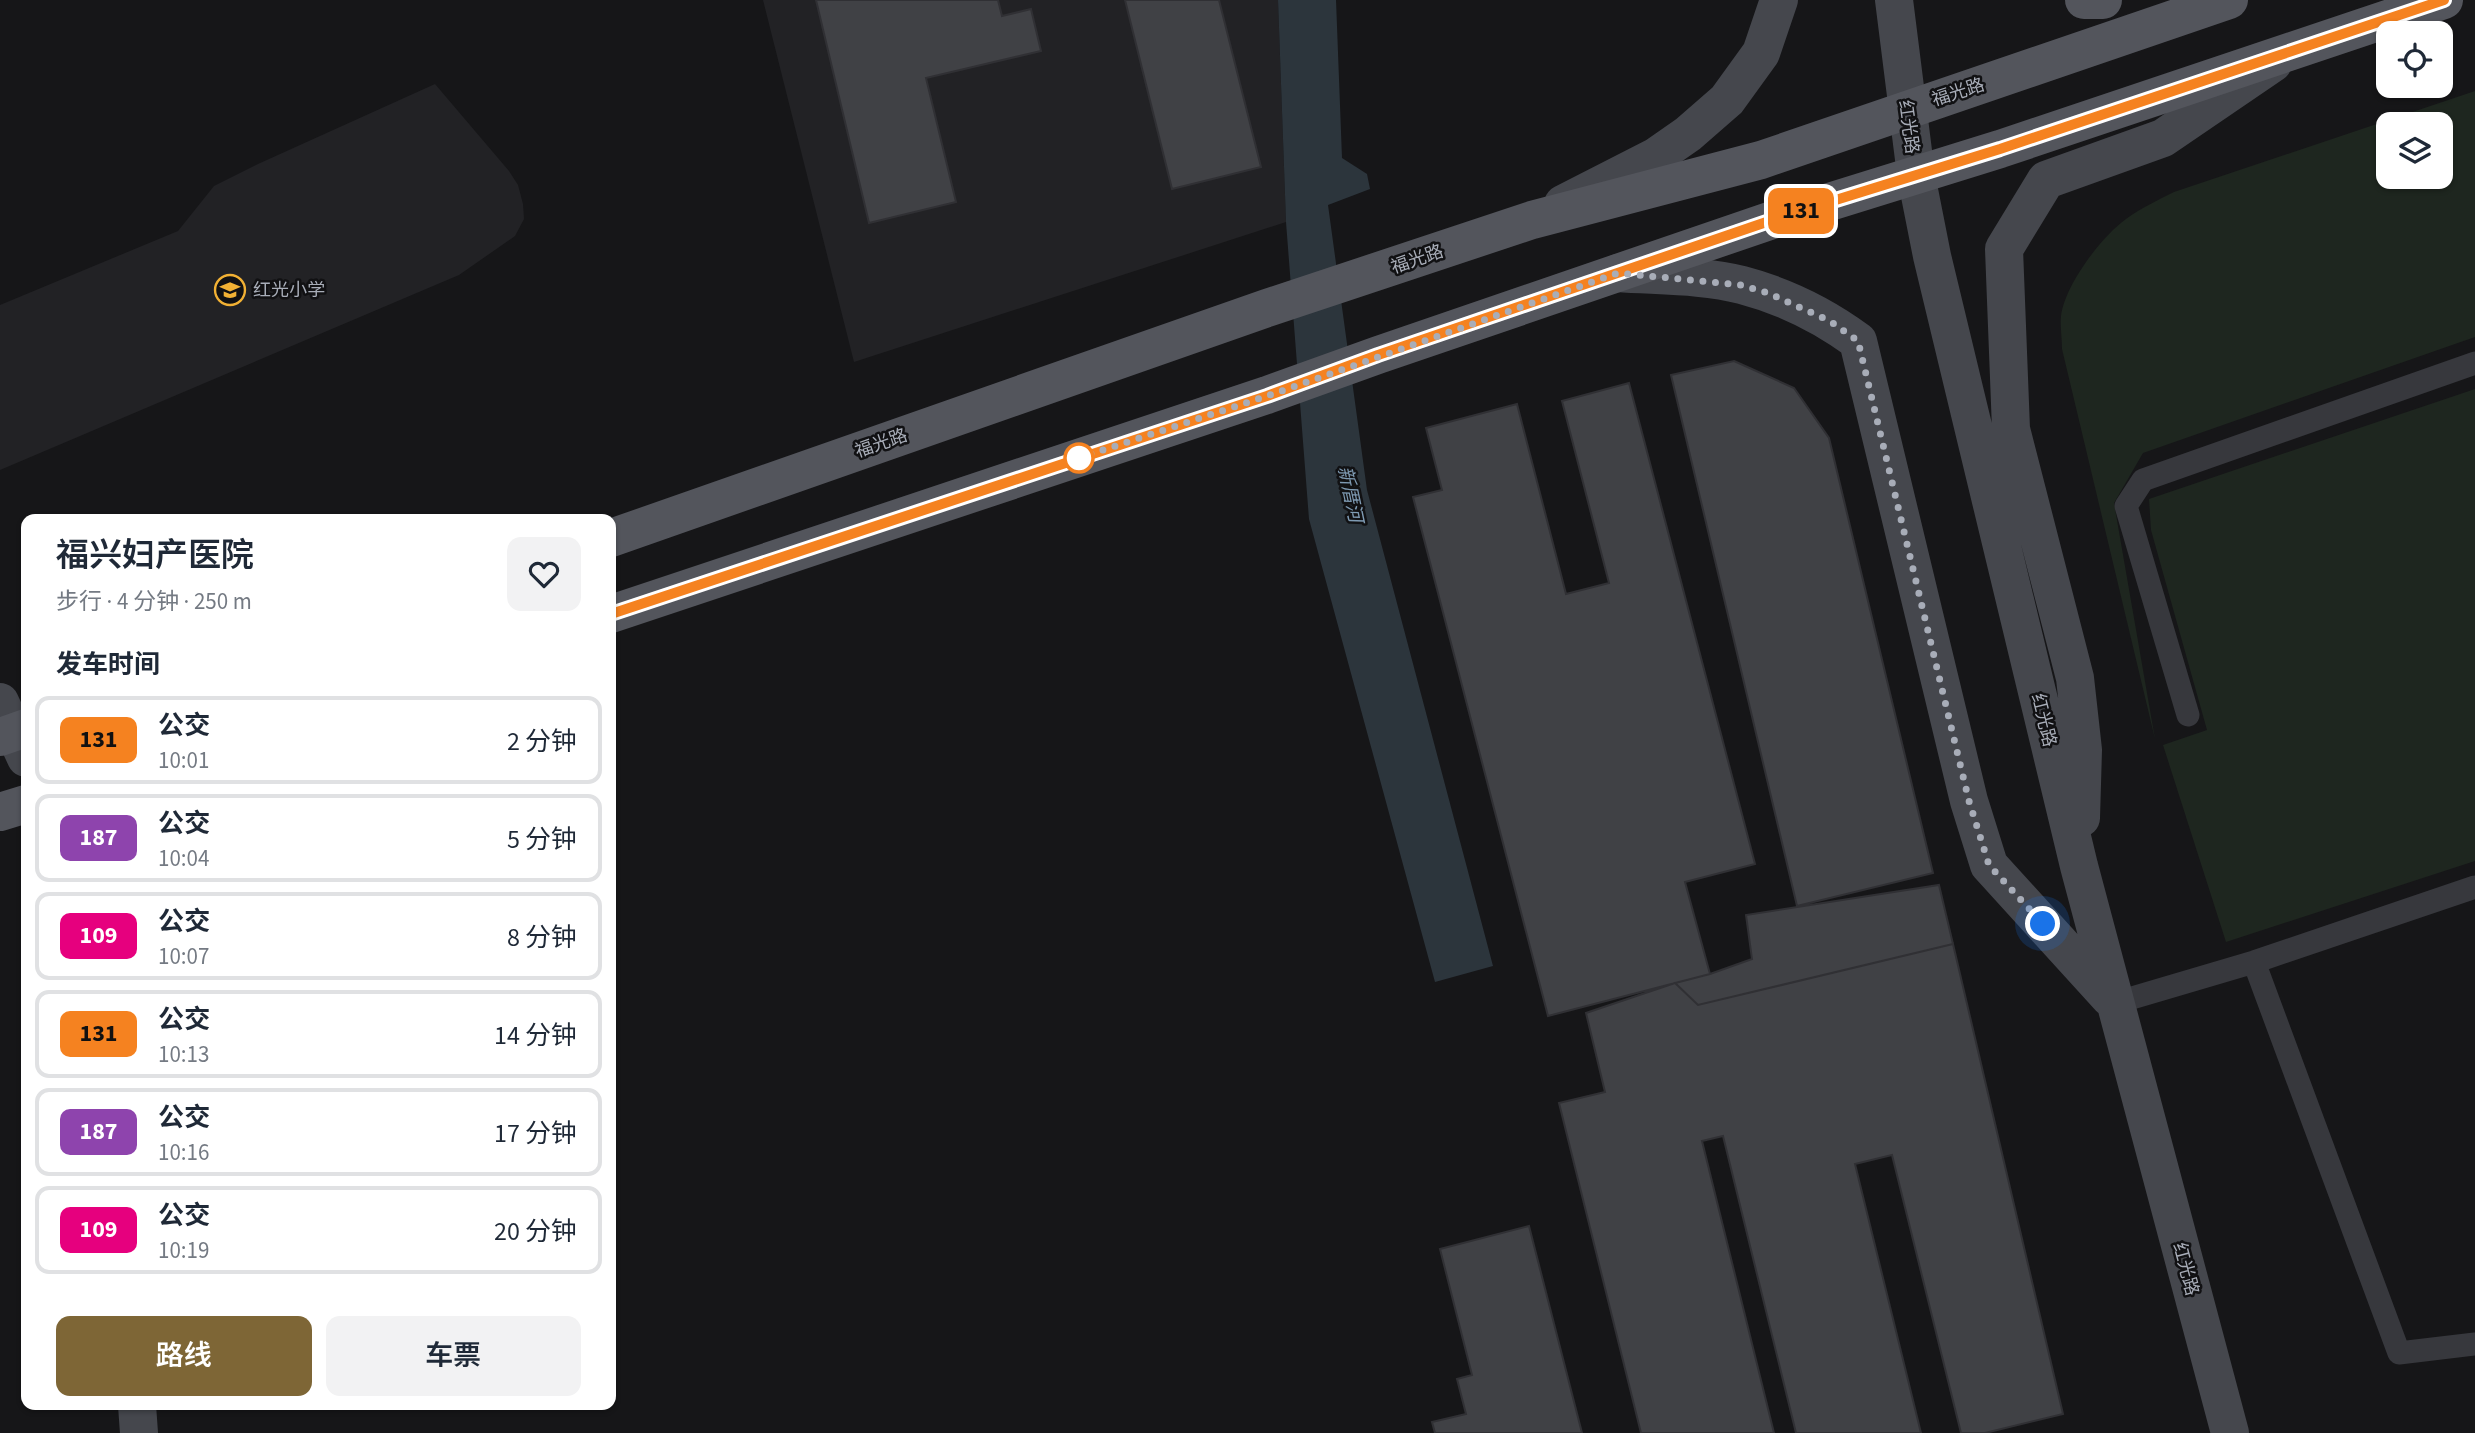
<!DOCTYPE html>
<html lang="zh">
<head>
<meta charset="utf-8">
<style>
  body { margin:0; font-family:"Source Sans 3","Noto Sans SC",sans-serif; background:#f2f2f3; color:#1f2937; height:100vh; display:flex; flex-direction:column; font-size:26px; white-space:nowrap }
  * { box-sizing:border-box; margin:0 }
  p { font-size:23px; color:#747a83 }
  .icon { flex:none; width:38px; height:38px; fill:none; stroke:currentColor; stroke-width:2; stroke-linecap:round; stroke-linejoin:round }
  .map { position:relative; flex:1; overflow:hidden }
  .panel { position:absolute; left:21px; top:514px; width:595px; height:896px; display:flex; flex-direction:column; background:#fff; border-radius:14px; box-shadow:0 2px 5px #0004 }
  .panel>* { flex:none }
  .badge { padding:0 14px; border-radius:10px; font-size:24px; line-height:46px }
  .buttons { position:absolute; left:2376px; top:21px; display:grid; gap:14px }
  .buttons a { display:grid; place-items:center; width:77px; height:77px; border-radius:14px; background:#fff; box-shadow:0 2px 5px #0004; font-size:35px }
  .you { position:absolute; width:35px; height:35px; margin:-18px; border:5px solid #fff; border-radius:50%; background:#1a73e8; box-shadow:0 0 0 10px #1a73e833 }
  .map>.badge { position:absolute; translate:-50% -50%; box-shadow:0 0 0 4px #fff }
  h2 { padding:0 35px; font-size:26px; line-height:63px }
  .round { display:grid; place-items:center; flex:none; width:74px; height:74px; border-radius:14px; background:#f2f2f3 }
  .headline { display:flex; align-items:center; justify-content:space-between; height:119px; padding:0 35px }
  h1 { font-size:33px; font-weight:600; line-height:52px }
  .cta { display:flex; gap:14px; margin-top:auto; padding:14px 35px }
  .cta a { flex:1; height:80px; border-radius:14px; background:#7e6636; color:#fff; font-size:28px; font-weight:600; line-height:80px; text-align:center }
  .cta a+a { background:#f2f2f3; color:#1f2937 }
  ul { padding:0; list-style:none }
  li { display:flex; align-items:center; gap:21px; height:88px; margin:0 14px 10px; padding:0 21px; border:4px solid #e0e1e3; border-radius:14px }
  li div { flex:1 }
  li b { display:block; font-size:26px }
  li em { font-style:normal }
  li .badge { min-width:77px; font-weight:700; text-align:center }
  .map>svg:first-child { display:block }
  .built { fill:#222225 }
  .green { fill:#1e261f; fill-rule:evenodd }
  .water { fill:#2c353c }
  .building { fill:#404145; stroke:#303034; stroke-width:2 }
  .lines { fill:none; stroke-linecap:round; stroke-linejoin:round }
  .lane { stroke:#37383d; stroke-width:23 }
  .secondary { stroke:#45474d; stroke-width:38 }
  .primary { stroke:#53555c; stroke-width:38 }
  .line-casing { stroke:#fff; stroke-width:16 }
  .line { stroke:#f58220; stroke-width:10 }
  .walk { stroke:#a8adb8; stroke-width:7; stroke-dasharray:0 12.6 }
  .stop-dot { fill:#fff; stroke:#f58220; stroke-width:3.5 }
  .labels { text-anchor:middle; stroke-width:5; stroke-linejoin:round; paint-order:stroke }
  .street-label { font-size:18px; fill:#a8adb8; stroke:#111113 }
  .poi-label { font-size:18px; fill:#a8adb8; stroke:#111113; text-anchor:start }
  .water-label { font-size:19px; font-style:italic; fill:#7f9bb3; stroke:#111113 }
</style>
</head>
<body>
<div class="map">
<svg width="2475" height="1433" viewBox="0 0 2475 1433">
  <rect width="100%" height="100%" fill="#161618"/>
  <!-- built -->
  <path class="built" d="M 763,0 L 1278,0 L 1286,222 L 854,362 Z
    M 435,84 L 509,171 L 518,185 L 523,204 L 524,219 L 515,236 L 459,275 L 0,470 L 0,305 L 178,231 L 214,186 L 258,164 Z"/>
  <!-- green -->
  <path class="green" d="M 2475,91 L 2475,337 L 2143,453 L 2114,503 L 2155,739 L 2062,349 C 2062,338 2060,327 2061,316 C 2065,285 2101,237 2126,219 C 2141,208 2158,200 2174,192 ZM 2389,124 L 2441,124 L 2441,177 L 2389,177 Z
    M 2475,389 L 2475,861 L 2226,942 L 2163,745 L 2207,730 L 2151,530 L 2149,499 Z"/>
  <!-- water -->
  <path class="water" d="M 1278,0 L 1336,0 L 1342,158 L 1367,174 L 1370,189 L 1328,205 L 1367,490 L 1493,966 L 1435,982 L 1309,519 L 1286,222 Z"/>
  <!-- building -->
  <path class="building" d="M 816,0 L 998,0 L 1002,16 L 1031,9 L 1041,51 L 926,78 L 956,202 L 869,223 Z
    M 1125,0 L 1219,0 L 1261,167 L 1172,189 Z
    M 1734,361 L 1794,388 L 1829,438 L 1933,873 L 1797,906 L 1671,375 Z
    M 1629,383 L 1755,864 L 1685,882 L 1710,974 L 1548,1016 L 1413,497 L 1442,490 L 1426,428 L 1517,404 L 1566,594 L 1609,583 L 1562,401 Z
    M 1939,885 L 1953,944 L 1698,1005 L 1675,983 L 1710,974 L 1752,959 L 1746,915 Z
    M 1953,944 L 2063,1414 L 1985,1433 L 1961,1433 L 1892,1155 L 1855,1164 L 1921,1433 L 1796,1433 L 1723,1136 L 1702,1141 L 1774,1433 L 1641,1433 L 1559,1103 L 1605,1092 L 1586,1013 L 1675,983 L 1698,1005 Z
    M 1529,1226 L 1582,1433 L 1435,1433 L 1432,1422 L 1466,1414 L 1457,1379 L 1472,1375 L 1440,1249 Z"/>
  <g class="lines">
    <!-- lane -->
    <path class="lane" d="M 2188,715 L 2126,506 L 2143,480 L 2475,363
      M 2254,962 L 2399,1353 L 2475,1344
      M 2115,1003 L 2254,962 L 2475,887"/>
    <!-- secondary -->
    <path class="secondary" d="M 1894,0 L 1916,175 L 1932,256 L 2079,866 L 2230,1433
      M 1563,204 L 1655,157 L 1688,134 L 1727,100 L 1761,53 L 1779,0
      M 1618,273 C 1659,276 1703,275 1742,285 C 1784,296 1824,316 1858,341 L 1969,801 L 1989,865 L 2110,998
      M 0,702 L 26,758
      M 2081,818 L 2083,750 L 2075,678 L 2011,429 L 2004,249 L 2046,180 L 2163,138 L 2273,63
      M 137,1405 L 139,1433"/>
    <!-- primary -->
    <path class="primary" d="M 2084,0 L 2103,0
      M 611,538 L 1267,308 L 1532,220 L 1761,160 L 2229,0
      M 611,614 L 1267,395 L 1378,355 L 1781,217 L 2000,149 L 2444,0
      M 0,737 L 26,728
      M 0,812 L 26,804"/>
  </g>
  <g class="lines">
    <!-- line casing -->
    <g class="line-casing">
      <path id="line" d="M 611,614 L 1267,396 L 1378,355 L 1781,217 L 2000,149 L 2444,0"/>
    </g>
    <!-- line -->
    <use href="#line" class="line"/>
    <!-- walk -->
    <path class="walk" d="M 1079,458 L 1267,396 L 1618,273 L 1741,285 L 1768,293 L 1830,321 L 1858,341 L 1969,801 L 1989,865 L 2043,924"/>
  </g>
  <!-- icons -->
  <defs>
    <g id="school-ring" transform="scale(1.575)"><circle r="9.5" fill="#111113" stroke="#f2b134" stroke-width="1.5"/><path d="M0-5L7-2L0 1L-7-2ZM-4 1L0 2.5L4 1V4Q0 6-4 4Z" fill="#f2b134"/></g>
  </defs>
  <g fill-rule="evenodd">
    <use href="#school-ring" x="230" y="290"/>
  </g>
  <!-- markers -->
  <circle class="stop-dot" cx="1079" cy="458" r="14"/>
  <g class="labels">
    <!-- street labels -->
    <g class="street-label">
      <text transform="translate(1958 92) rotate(-18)" y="6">福光路</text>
      <text transform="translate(1909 127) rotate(82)" y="6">红光路</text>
      <text transform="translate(1417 259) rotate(-19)" y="6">福光路</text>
      <text transform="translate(881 443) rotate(-19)" y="6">福光路</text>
      <text transform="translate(2044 720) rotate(76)" y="6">红光路</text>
      <text transform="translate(2186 1269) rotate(75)" y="6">红光路</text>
    </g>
    <!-- poi labels -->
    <g class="poi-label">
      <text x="253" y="296">红光小学</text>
    </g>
    <!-- water labels -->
    <g class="water-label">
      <text transform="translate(1351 494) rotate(78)" y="7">新厝河</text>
    </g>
  </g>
</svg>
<div class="buttons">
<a><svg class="icon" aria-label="locate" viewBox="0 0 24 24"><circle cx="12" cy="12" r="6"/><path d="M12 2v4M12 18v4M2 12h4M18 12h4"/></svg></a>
<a><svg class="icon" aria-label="layers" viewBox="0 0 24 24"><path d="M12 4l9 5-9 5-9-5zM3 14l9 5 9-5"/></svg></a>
</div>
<div class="you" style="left:2043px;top:924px"></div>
<b class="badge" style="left:1801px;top:211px;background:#f58220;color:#111">131</b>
<section class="panel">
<div class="headline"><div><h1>福兴妇产医院</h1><p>步行 · 4 分钟 · 250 m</p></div><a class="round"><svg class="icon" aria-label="heart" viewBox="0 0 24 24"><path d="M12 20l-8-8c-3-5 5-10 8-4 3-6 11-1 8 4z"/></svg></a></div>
<h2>发车时间</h2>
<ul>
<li><span class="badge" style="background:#f58220;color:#111">131</span><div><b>公交</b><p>10:01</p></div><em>2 分钟</em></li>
<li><span class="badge" style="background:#8e44ad;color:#fff">187</span><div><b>公交</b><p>10:04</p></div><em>5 分钟</em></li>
<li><span class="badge" style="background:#e6007e;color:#fff">109</span><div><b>公交</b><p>10:07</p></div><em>8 分钟</em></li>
<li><span class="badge" style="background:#f58220;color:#111">131</span><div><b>公交</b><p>10:13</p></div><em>14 分钟</em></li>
<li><span class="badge" style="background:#8e44ad;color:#fff">187</span><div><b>公交</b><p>10:16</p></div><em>17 分钟</em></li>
<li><span class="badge" style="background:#e6007e;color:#fff">109</span><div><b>公交</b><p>10:19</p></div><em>20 分钟</em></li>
</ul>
<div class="cta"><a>路线</a><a>车票</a></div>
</section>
</div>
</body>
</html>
